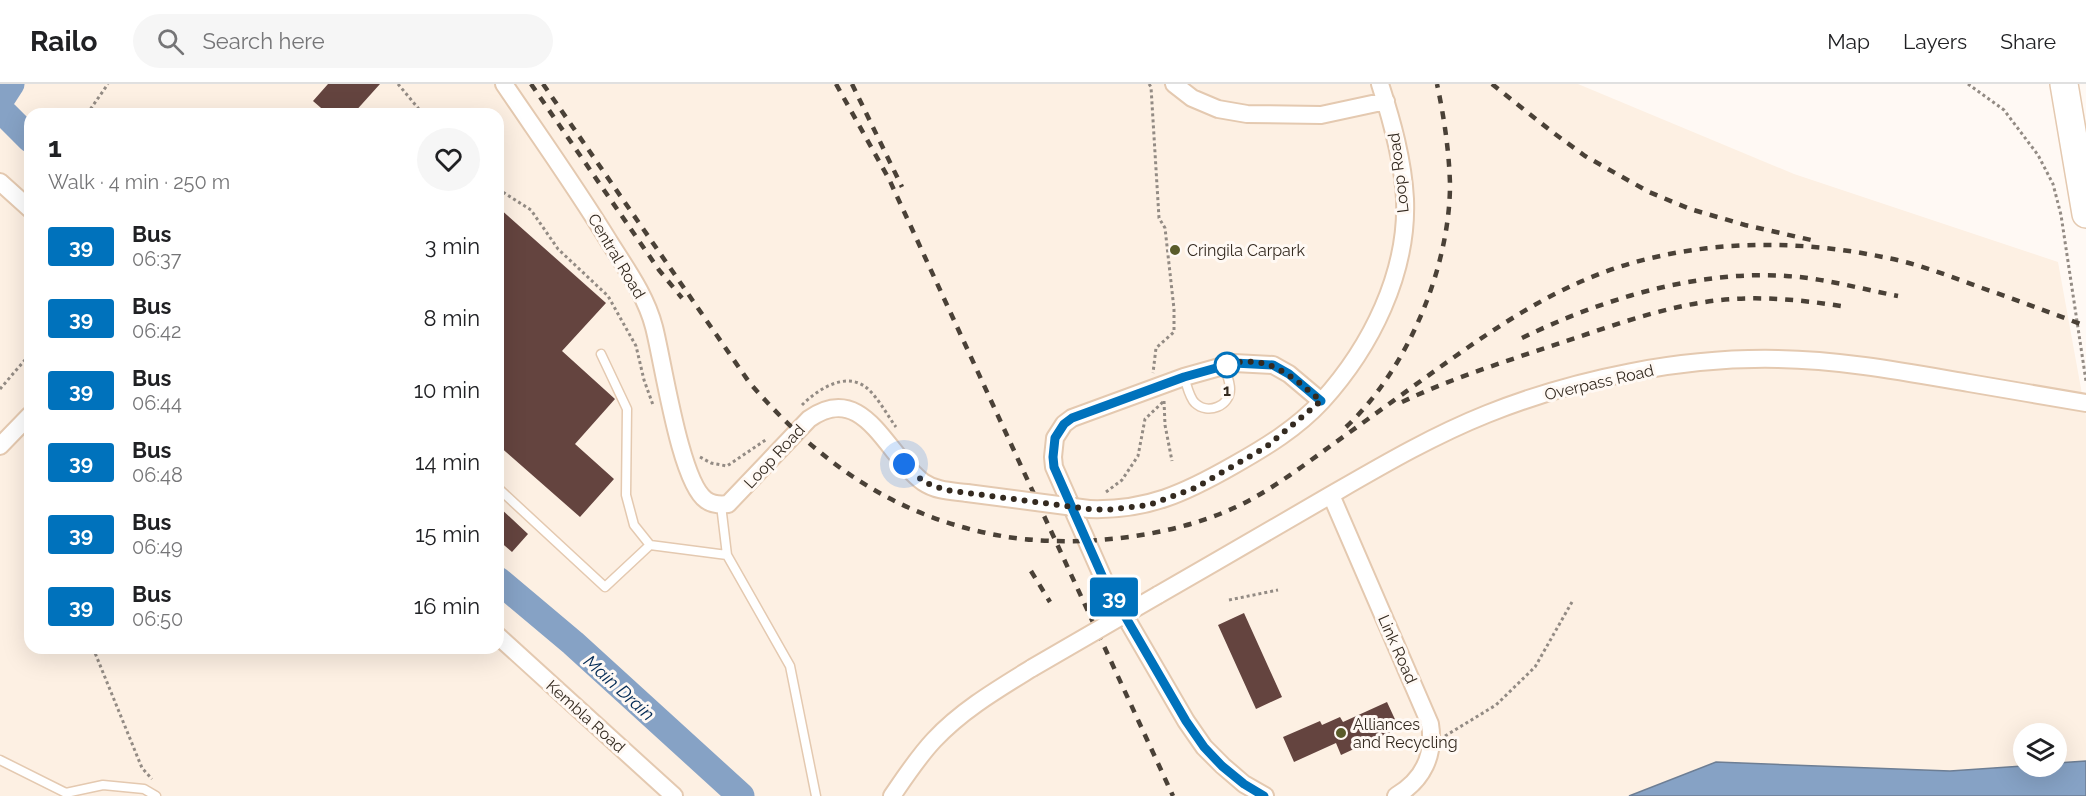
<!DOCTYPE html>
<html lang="en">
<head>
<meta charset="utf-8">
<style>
  body { margin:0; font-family:Raleway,sans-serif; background:#f6f6f6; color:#202124; height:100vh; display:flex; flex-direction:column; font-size:22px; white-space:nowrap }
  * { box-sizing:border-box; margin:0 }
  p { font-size:20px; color:#757577 }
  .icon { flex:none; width:33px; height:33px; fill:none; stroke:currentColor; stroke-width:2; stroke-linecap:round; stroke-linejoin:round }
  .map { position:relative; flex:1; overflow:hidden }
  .panel { position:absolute; left:24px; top:24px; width:480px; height:546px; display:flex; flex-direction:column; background:#fff; border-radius:18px; box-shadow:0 6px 24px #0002 }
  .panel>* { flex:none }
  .badge { padding:0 12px; border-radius:4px; font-size:21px; line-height:39px }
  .tools { position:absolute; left:2013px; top:639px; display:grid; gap:12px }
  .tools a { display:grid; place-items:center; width:54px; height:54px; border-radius:50%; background:#fff; box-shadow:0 6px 24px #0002; font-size:30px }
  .you { position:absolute; width:30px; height:30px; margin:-15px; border:4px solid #fff; border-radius:50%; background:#1a73e8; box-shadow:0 0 0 9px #1a73e833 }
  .map>.badge { position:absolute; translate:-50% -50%; box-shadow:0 0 0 3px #fff }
  .round { display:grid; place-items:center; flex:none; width:63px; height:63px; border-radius:32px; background:#f6f6f6 }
  .headline { display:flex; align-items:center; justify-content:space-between; height:102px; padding:0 24px }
  h1 { font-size:28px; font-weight:700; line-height:45px }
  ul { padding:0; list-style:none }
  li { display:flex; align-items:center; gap:18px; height:72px; padding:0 24px }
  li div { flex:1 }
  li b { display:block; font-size:22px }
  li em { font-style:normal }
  li .badge { min-width:66px; font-weight:700; text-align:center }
  header { display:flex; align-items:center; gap:36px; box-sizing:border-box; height:84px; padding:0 30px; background:#fff; border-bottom:2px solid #e0e0e0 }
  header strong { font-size:28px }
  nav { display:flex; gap:33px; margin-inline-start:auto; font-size:21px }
  .search { width:420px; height:54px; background:#f6f6f6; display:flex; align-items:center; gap:15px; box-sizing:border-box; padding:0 21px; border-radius:33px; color:#757577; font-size:22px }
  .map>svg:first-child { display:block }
  .built { fill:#fdf0e3; fill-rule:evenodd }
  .water { fill:#86a2c5; stroke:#6d7e94; stroke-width:1.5 }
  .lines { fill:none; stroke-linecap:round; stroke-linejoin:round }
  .river { stroke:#86a2c5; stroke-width:27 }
  .building { fill:#64443f }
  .service-casing { stroke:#e4c9b0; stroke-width:11 }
  .minor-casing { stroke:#e4c9b0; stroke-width:20 }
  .primary-casing { stroke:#e4c9b0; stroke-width:30 }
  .path { stroke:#938b84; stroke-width:3; stroke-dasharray:3 3; stroke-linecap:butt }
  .service { stroke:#fff; stroke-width:8 }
  .minor { stroke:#fff; stroke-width:16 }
  .primary { stroke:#fff; stroke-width:27 }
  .rail { stroke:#4a4137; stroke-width:4.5; stroke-dasharray:8 8; stroke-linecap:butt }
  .minor-bridge-casing { stroke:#e4c9b0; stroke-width:20; stroke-linecap:butt }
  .minor-bridge { stroke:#fff; stroke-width:16 }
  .line-casing { stroke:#fff; stroke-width:14 }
  .line { stroke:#0072bc; stroke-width:9 }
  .walk { stroke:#342a20; stroke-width:6; stroke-dasharray:0 10.8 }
  .poi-dot { fill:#5a5c2a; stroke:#fff9f4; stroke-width:2 }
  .stop-dot { fill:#fff; stroke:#0072bc; stroke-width:3 }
  .labels { text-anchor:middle; stroke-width:6; stroke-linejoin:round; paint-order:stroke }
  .street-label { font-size:16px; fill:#342a20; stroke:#fff9f4 }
  .poi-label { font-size:16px; fill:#342a20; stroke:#fff9f4; text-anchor:start }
  .stop-label { font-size:16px; font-weight:bold; fill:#342a20; stroke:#fff9f4 }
  .water-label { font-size:18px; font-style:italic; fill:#012954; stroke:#fff9f4 }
</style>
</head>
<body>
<header>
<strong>Railo</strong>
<div class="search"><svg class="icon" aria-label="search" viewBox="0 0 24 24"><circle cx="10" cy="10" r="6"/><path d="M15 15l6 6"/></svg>Search here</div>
<nav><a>Map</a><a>Layers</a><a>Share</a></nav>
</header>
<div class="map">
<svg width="2086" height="712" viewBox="0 0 2086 712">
  <rect width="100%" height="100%" fill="#fff9f4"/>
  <!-- built -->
  <path class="built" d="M 0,0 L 1578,0 L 1794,90 L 2058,178 L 2086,332 L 2086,712 L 0,712 ZM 30,30 L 498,30 L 498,564 L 30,564 ZM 2024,650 L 2056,650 L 2056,682 L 2024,682 Z"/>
  <!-- water -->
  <path class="water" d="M 2086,677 L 2086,712 L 1629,712 L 1716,678 L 1950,687 L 2023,682 L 2056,682 L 2057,679 Z"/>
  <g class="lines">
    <!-- river -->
    <path class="river" d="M 0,17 L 11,0
      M 0,25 L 30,55
      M 498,496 L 573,559 L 741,712"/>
  </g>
  <!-- building -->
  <path class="building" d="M 328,0 L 380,0 L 353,30 L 328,30 L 313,17 Z
    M 498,123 L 606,219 L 562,267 L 615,315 L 575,360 L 614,395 L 580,433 L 498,361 Z
    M 498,422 L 528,450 L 512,468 L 498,456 Z
    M 1244,529 L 1282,613 L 1256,625 L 1218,541 Z
    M 1387,618 L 1399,644 L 1341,671 L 1336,659 L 1294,678 L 1283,653 L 1320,637 L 1322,641 L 1340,633 L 1343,638 Z"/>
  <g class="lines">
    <!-- service casing -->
    <g class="service-casing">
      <path id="service" d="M 601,270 L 627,325 L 626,411 L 634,441 L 650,461
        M 1184,293 C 1187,301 1189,313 1195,319 C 1208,331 1230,322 1230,305 C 1230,297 1226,289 1224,281
        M 498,404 L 605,503 L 650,461 L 727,471
        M 721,421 L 727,471 L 790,582 L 816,712
        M 0,676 L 66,709 L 103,701 L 144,705 L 156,712"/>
    </g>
    <!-- minor casing -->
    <g class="minor-casing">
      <path id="minor" d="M 504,0 C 540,53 577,105 610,159 C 627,186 646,212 654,243 C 663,277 680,398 706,416 C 713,421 720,421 728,420 L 809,335 C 864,296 886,371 923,398 C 936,407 951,407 967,409
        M 1174,0 L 1192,14 L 1218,25 L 1247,30 L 1321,31 L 1386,17
        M 0,98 L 30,125
        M 0,362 L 30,331
        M 1331,411 L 1430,640 C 1435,671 1423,696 1396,712
        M 1089,425 C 1147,427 1185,409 1234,381 C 1266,363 1297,344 1322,317 C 1371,263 1408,189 1405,115 C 1403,76 1392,37 1380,0
        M 1158,511 C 1215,478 1273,445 1329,412 C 1381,382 1432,352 1487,330 C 1577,294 1682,273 1778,275 C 1842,276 1905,288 1969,299 C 2008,306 2047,312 2086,319
        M 498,552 L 674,712
        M 892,712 C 905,693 918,673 934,656 C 962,626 998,605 1032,584
        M 1265,712 L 1244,700 L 1223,682 L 1204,663 L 1186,637 L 1104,496 L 1054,383 L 1053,373 L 1055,354 L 1064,340 L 1072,334 L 1184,293 L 1234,279 L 1273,281 L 1289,290 L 1321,317"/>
    </g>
    <!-- primary casing -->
    <g class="primary-casing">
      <path id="primary" d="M 2064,0 L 2086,130"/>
    </g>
    <!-- path -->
    <path class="path" d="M 398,0 L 423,30
      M 1149,0 L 1151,3 L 1159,134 L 1165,144 L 1174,225 L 1174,248 L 1156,264 L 1153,289
      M 1968,0 L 2004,26 L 2038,71 L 2053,100 L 2061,131 L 2086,297
      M 87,30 L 108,0
      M 498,105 L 531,126 L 558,165 L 608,212 L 636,262 L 644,296 L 653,321
      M 26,276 L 30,283
      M 0,305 L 30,270
      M 1164,317 L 1165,341 L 1172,377
      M 802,321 C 818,305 847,286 868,305 C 879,315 887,331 896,343
      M 700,373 L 711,379 L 727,382 L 767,355
      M 1106,408 L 1122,396 L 1138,372 L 1145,335 L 1164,317
      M 1229,516 L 1278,506
      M 93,564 L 142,684 L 152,695
      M 1445,652 L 1496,621 L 1535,583 L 1572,518"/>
    <!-- service -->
    <use href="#service" class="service"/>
    <!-- minor -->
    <use href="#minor" class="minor"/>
    <!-- primary -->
    <use href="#primary" class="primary"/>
    <!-- rail -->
    <path class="rail" d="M 531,0 L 659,186 L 682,214
      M 543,0 L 749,298 C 817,377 892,431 996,451 C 1070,465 1168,455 1236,423 C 1272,406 1304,381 1336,358 C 1374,331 1412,303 1450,276 C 1512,232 1573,193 1647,175 C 1724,156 1805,157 1883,173 C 1916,179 1949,192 1982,204 C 2017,216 2051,229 2086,242
      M 836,0 L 889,95 L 1173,712
      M 852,0 L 902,103
      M 1492,0 L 1551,47 L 1585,72 L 1649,108 L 1690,125 L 1745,141 L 1811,156
      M 1522,254 C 1602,215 1697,186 1786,192 C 1824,194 1861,205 1898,212
      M 1402,318 C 1450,295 1501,279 1551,262 C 1601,246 1652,226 1705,218 C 1750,211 1796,215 1841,222
      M 1346,343 C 1407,286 1450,184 1450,100 C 1449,66 1444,33 1437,0
      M 1031,487 L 1050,518"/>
    <!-- minor-bridge casing -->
    <g class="minor-bridge-casing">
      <path id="minor-bridge" d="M 967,409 L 1089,425
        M 1032,584 L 1158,511"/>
    </g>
    <!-- minor-bridge -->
    <use href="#minor-bridge" class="minor-bridge"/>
  </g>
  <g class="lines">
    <!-- line casing -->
    <g class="line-casing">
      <path id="line" d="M 1264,712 L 1244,700 L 1222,682 L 1204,663 L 1186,637 L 1104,496 L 1054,383 L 1053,373 L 1055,354 L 1064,340 L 1072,334 L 1184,293 L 1234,279 L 1273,281 L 1289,290 L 1321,317"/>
    </g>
    <!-- line -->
    <use href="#line" class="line"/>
    <!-- walk -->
    <path class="walk" d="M 904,380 L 924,398 L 945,406 L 1089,425 L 1107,426 L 1149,421 L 1195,404 L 1266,363 L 1321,317 C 1290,291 1269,269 1224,281 L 1227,281"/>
  </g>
  <!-- markers -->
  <g class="poi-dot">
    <circle cx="1175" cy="166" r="6"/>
    <circle cx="1341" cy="649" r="6"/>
  </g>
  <circle class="stop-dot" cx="1227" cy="281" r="12"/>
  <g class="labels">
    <!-- street labels -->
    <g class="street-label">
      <text transform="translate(1398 89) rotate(-97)" y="6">Loop Road</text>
      <text transform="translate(617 172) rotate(59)" y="6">Central Road</text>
      <text transform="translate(1599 298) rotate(-13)" y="6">Overpass Road</text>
      <text transform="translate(774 372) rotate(-47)" y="6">Loop Road</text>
      <text transform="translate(1398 565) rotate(66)" y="6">Link Road</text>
      <text transform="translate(586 632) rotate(42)" y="6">Kembla Road</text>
    </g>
    <!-- poi labels -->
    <g class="poi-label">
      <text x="1187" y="172">Cringila Carpark</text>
      <text x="1353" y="646">Alliances<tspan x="1353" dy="18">and Recycling</tspan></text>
    </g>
    <!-- stop labels -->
    <g class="stop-label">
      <text x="1227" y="312">1</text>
    </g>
    <!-- water labels -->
    <g class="water-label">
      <text transform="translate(619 604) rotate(42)" y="6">Main Drain</text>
    </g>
  </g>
</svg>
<div class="tools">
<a><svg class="icon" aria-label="layers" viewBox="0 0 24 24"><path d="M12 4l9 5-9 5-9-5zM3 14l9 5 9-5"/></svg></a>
</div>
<div class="you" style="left:904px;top:380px"></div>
<b class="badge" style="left:1114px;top:513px;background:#0072bc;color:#fff">39</b>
<section class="panel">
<div class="headline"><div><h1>1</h1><p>Walk · 4 min · 250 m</p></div><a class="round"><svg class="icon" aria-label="heart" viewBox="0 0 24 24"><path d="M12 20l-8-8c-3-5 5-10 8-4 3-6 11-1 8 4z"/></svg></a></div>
<ul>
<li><span class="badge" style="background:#0072bc;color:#fff">39</span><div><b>Bus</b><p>06:37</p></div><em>3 min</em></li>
<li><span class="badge" style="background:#0072bc;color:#fff">39</span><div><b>Bus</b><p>06:42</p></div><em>8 min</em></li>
<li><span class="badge" style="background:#0072bc;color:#fff">39</span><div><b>Bus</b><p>06:44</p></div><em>10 min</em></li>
<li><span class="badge" style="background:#0072bc;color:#fff">39</span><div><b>Bus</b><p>06:48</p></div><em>14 min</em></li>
<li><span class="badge" style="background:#0072bc;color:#fff">39</span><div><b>Bus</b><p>06:49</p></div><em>15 min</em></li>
<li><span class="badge" style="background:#0072bc;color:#fff">39</span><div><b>Bus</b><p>06:50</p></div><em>16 min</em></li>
</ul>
</section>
</div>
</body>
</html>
